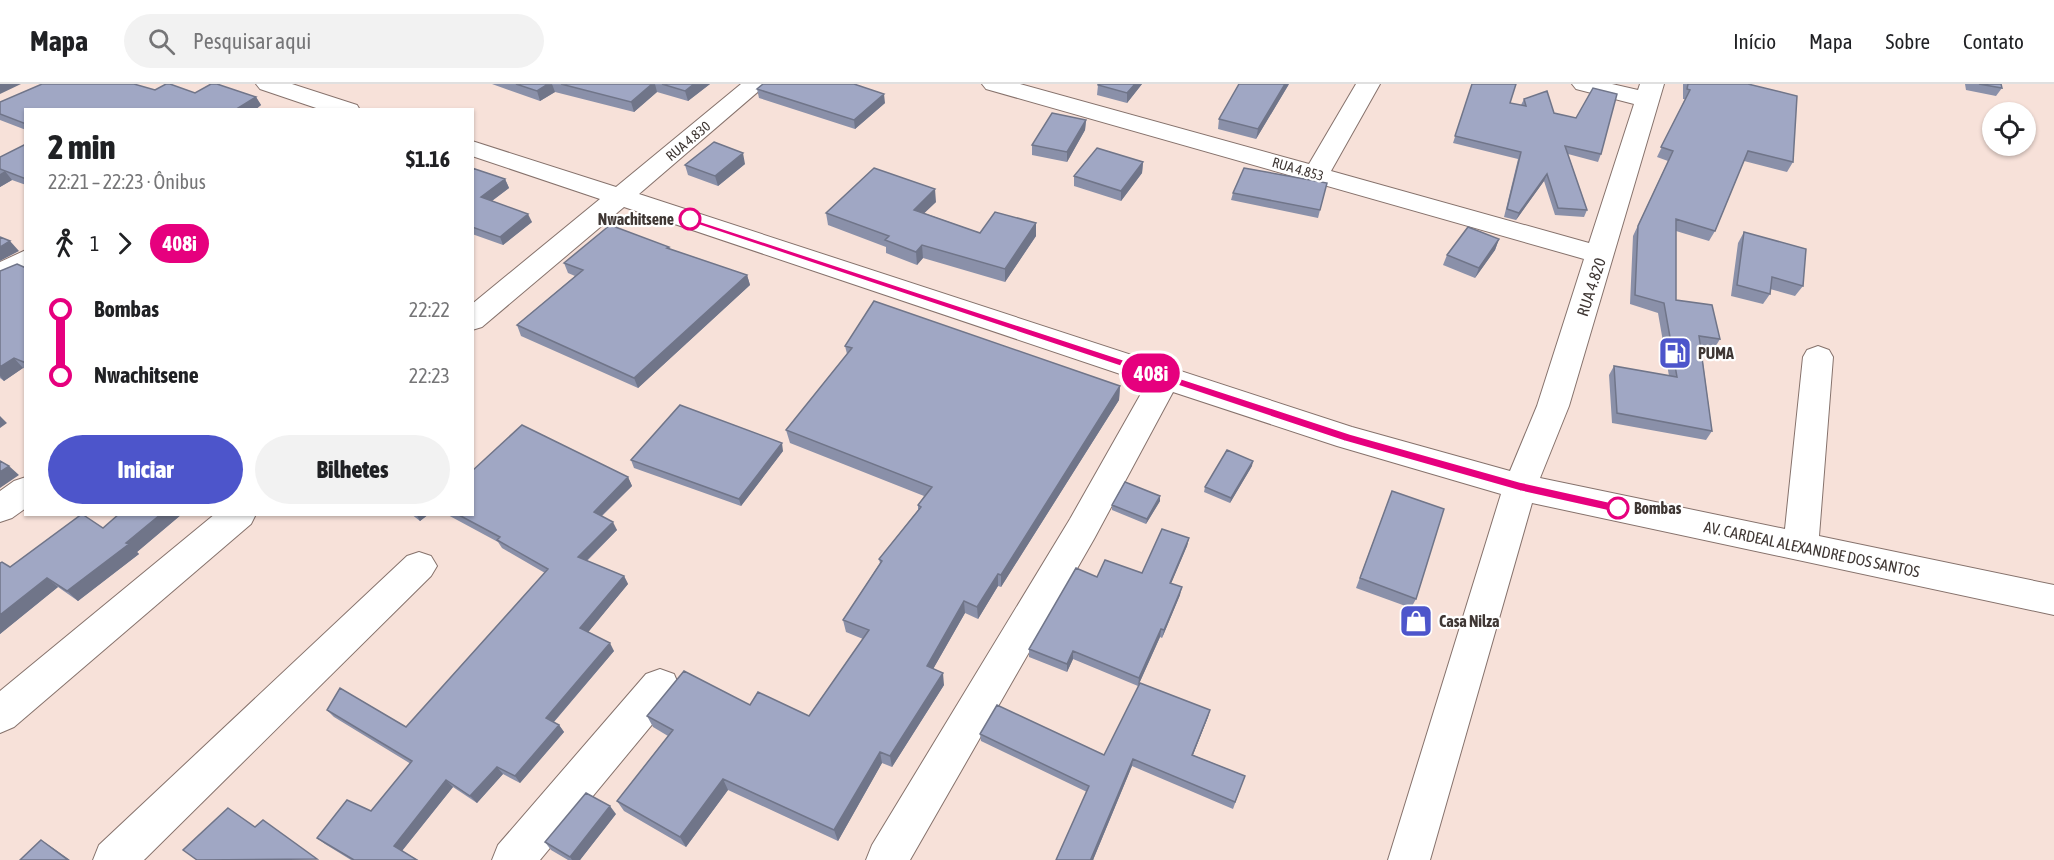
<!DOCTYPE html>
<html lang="pt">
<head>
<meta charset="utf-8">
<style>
  body { margin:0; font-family:"Asap Condensed",sans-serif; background:#f2f2f2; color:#202124; height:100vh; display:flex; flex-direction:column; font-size:22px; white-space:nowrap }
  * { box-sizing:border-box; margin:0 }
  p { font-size:20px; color:#757577 }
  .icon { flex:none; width:33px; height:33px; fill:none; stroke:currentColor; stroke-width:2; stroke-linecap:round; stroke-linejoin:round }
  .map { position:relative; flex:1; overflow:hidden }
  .panel { position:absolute; left:24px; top:24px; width:450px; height:408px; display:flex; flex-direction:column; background:#fff; border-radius:0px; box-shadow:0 2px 4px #0004 }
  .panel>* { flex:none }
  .badge { padding:0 12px; border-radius:20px; font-size:21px; line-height:39px }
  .controls { position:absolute; left:1982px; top:18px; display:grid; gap:12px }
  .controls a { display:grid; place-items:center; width:54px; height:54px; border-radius:50%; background:#fff; box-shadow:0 2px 4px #0004; font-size:30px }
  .map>.badge { position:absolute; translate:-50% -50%; box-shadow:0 0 0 3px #fff }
  .legs { display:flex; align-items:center; gap:9px; height:66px; padding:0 24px; font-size:20px }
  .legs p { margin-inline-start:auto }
  .head { display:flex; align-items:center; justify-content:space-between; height:102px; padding:0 24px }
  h1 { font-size:33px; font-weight:800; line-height:45px }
  .primary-button { display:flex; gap:12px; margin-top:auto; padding:12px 24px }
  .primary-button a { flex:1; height:69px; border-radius:36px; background:#4d55cb; color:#fff; font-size:24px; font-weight:800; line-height:69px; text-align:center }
  .primary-button a+a { background:#f2f2f2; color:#202124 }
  ul { padding:0 24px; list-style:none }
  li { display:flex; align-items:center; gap:21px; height:66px; font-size:22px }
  li i { display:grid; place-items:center; width:9px; height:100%; margin:0 8px; background:currentColor }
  li i::after { content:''; width:15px; height:15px; margin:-8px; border:4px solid; border-radius:50%; background:#fff }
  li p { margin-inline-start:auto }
  li:first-child i { background:linear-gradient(#0000 50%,currentColor 0) }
  li:last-child i { background:linear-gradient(currentColor 50%,#0000 0) }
  header { display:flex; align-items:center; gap:36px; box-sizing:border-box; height:84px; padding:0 30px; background:#fff; border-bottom:2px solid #e0e0e0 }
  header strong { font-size:28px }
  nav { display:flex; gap:33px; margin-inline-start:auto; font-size:21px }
  .search { width:420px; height:54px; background:#f2f2f2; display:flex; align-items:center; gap:15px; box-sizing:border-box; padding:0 21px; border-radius:33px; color:#757577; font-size:22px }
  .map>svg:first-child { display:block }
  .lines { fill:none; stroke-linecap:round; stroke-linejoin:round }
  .minor-casing { stroke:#86726c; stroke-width:2 }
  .minor { fill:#fff; fill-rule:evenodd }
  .wall { fill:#8a90a9 }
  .shaded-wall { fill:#707589 }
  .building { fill:#a0a7c4; stroke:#707589; stroke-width:1.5 }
  .line-1 { fill:#e6007e; stroke:#fff; stroke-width:1.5 }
  .stop-1-dot { fill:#fff; stroke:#e6007e; stroke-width:3 }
  .labels { text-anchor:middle; stroke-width:4.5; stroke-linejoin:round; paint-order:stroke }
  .far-street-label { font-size:14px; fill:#3f3734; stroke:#fff }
  .stop-label { font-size:16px; font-weight:bold; fill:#3f3734; stroke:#fff; text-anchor:end }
  .street-label { font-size:16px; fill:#3f3734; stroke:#fff }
  .poi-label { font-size:16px; font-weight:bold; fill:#3f3734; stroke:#fff; text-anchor:start }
</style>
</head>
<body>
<header>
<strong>Mapa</strong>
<div class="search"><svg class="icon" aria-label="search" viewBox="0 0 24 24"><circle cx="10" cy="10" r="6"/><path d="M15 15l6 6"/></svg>Pesquisar aqui</div>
<nav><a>Início</a><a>Mapa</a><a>Sobre</a><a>Contato</a></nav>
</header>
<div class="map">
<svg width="2054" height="776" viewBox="0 0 2054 776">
  <rect width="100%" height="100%" fill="#f7e1d9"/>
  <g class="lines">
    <!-- minor casing -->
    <g class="minor-casing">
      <path id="minor" d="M 256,0 L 292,0 L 357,21 L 360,26 L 322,26 L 260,5 Z
        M 741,0 L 767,0 L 639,110 L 1352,343 L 1510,387 L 1537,322 L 1584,175 L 986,5 L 982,0 L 1020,0 L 1309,80 L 1356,0 L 1380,0 L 1331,87 L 1589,159 L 1634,20 L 1576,5 L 1572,0 L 1612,0 L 1638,6 L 1640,0 L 1664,0 L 1569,322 L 1540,394 L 1785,445 L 1803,273 L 1807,266 L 1818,262 L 1829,266 L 1833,273 L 1819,452 L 2054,501 L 2054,531 L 1532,419 L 1430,776 L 1388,776 L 1501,410 L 1337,362 L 1173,308 L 1094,455 L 910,776 L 866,776 L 872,761 L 1070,435 L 1147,299 L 624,123 L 482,243 L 472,246 L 472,220 L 600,115 L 472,72 L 472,57 L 616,103 Z
        M 26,166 L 26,187 L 0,199 L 0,178 Z
        M 26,393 L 26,424 L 12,434 L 0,438 L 0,407 L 14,397 Z
        M 215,430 L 256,430 L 251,440 L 14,643 L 0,649 L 0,607 Z
        M 419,468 L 431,472 L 437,482 L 431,492 L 144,776 L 93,776 L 99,761 L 407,472 Z
        M 660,585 L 674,590 L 679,602 L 674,614 L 540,776 L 492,776 L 498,761 L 646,590 Z"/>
    </g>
    <!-- minor -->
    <use href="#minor" class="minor"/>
  </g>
  <!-- wall -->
  <path class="wall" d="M 492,0 L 710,0 L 688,17 L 657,8 L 634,28 L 555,8 L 540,17 Z
    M 1142,0 L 1127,19 L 1097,11 L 1098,1 Z
    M 1289,0 L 1256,55 L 1218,45 L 1219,35 Z
    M 1472,0 L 1510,19 L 1521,21 L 1524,15 L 1554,29 L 1601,70 L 1598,78 L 1568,70 L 1587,126 L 1584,133 L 1555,131 L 1544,97 L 1516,136 L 1504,133 L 1518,75 L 1453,59 Z
    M 1683,0 L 1748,0 L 1793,78 L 1787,88 L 1744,77 L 1715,147 L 1709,157 L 1676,147 L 1676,216 L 1720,255 L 1714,265 L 1701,263 L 1712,347 L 1706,356 L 1612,339 L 1609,291 L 1614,282 L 1669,292 L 1658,229 L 1630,220 L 1633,152 L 1668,77 L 1657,73 L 1685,15 L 1683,15 Z
    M 1965,0 L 2001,0 L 2002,4 L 1996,12 L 1966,6 Z
    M 757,5 L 885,19 L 855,45 L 759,14 Z
    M 155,6 L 256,13 L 261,21 L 255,26 L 26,26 L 26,46 L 0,36 L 0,18 Z
    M 1086,36 L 1085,46 L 1067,78 L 1032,71 L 1032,61 Z
    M 26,60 L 26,101 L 12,96 L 0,103 L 0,73 Z
    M 1143,78 L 1142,89 L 1121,117 L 1074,102 L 1074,92 Z
    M 745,80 L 718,102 L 688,91 L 685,81 Z
    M 472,84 L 505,95 L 509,104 L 492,117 L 532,138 L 503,161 L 472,150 Z
    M 1327,99 L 1318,134 L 1231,116 L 1233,109 Z
    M 936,118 L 924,129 L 980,149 L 1036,139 L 1036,152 L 1005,198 L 923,174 L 917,181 L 886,169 L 886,163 L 828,141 L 826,129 Z
    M 1744,148 L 1803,202 L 1795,212 L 1770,205 L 1770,210 L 1763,220 L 1731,212 L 1738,159 Z
    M 1499,155 L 1495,166 L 1475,194 L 1443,181 L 1447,171 Z
    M 669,163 L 670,165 L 747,191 L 750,201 L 638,304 L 521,252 L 517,241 L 575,192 L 568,189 L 564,179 Z
    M 26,184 L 26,285 L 23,284 L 4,297 L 0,294 L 0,187 Z
    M 845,262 L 1120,302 L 1119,316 L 1001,503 L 998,502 L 978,535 L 965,529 L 933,585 L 944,601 L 892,683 L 882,679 L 838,757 L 728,706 L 686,763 L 624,727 L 617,717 L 668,652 L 653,643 L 647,632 L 750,621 L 809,632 L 863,555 L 846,548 L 843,536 L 880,479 L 879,475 L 918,426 L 918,421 L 924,412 L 790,359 L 786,346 L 847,270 Z
    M 783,367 L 741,422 L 634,384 L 631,376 Z
    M 1252,382 L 1230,419 L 1204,408 L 1205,403 Z
    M 628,393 L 632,402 L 602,432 L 617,446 L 587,477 L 624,492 L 628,500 L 588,548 L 614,567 L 554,638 L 559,641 L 564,648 L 520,699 L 503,690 L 477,719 L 453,703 L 402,767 L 418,776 L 351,776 L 325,760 L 317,754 L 371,727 L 411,680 L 334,633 L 327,626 L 406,643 L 545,489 L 502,464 L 498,458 L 446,430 L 472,430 Z
    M 1392,407 L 1416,515 L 1411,524 L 1356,504 Z
    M 1160,417 L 1146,440 L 1112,426 L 1112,421 Z
    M 119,430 L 182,430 L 137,468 L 139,470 L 78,517 L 58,503 L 0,550 L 0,479 L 10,483 L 103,444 Z
    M 411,430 L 429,430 L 420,437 Z
    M 1189,454 L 1187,462 L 1171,499 L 1180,511 L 1162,554 L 1160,553 L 1138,602 L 1073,575 L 1067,588 L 1029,573 L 1029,565 L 1097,493 L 1142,489 Z
    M 1210,626 L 1208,633 L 1193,671 L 1245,692 L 1233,725 L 1132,682 L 1093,776 L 1087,708 L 981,657 L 980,650 L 1104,671 Z
    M 616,730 L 580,776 L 568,776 L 551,766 L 545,758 Z"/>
  <!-- shaded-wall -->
  <path class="shaded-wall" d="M 0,0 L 21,0 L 0,10 Z
    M 548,0 L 552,0 L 555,8 L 540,17 L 537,7 Z
    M 652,0 L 655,0 L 657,8 L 634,28 L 631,18 Z
    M 694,0 L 710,0 L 688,17 L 685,7 Z
    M 1135,0 L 1142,0 L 1127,19 L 1127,9 Z
    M 1285,0 L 1289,0 L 1256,55 L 1258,45 Z
    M 884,10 L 885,19 L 855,45 L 854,36 Z
    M 256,13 L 261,21 L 255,26 L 235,26 Z
    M 1086,36 L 1085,46 L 1067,78 L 1067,68 Z
    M 743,69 L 745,80 L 718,102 L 715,92 Z
    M 1143,78 L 1142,89 L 1121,117 L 1121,107 Z
    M 5,87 L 12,96 L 0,103 L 0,90 Z
    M 1547,90 L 1544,97 L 1516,136 L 1519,129 Z
    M 505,95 L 509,104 L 485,122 L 481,113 Z
    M 935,105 L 936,118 L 915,138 L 914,126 Z
    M 528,130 L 532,138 L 503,161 L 500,153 Z
    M 1036,139 L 1036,152 L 1005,198 L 1005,185 Z
    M 1499,155 L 1495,166 L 1475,194 L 1479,184 Z
    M 10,157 L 19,167 L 0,177 L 0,163 Z
    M 922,161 L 923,174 L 917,181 L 916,168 Z
    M 747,191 L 750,201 L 638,304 L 634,294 Z
    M 14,274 L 23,284 L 4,297 L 0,292 L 0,283 Z
    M 1120,302 L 1119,316 L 1001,503 L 1001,491 Z
    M 0,332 L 7,339 L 0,344 Z
    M 782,359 L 783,367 L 741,422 L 739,415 Z
    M 1253,377 L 1252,382 L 1230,419 L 1231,414 Z
    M 9,382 L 19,391 L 0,404 L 0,388 Z
    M 628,393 L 632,402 L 597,436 L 594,428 Z
    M 1160,412 L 1160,417 L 1146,440 L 1147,435 Z
    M 161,430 L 182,430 L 137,468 L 139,470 L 78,517 L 67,507 Z
    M 416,430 L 429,430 L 420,437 Z
    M 613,438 L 617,446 L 582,481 L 578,473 Z
    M 1189,454 L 1187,462 L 1168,507 L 1170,499 Z
    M 998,490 L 998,502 L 978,535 L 977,523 Z
    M 624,492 L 628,500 L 585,552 L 580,544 Z
    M 47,494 L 58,503 L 0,550 L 0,531 Z
    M 1182,503 L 1180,511 L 1162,554 L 1164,546 Z
    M 964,517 L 965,529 L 928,594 L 927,582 Z
    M 1161,545 L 1160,553 L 1138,602 L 1139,594 Z
    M 610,559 L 614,567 L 551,641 L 546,634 Z
    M 1073,567 L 1073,575 L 1067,588 L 1067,580 Z
    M 943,589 L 944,601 L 892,683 L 890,672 Z
    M 1210,626 L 1208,633 L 1190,678 L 1192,671 Z
    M 559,641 L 564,648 L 520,699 L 515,692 Z
    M 880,668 L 882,679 L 838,757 L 834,746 Z
    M 1133,675 L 1132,682 L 1093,776 L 1091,776 Z
    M 497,683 L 503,690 L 477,719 L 470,712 Z
    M 723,695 L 728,706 L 686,763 L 680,753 Z
    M 446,696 L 453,703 L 401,768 L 394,762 Z
    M 610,722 L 616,730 L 580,776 L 572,776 L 570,773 Z
    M 41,756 L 53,764 L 70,776 L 68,776 Z"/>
  <!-- building -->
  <path class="building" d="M 42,0 L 134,0 L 155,6 L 166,0 L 170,0 L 195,9 L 211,0 L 217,0 L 256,13 L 235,26 L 26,26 L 26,40 L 0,30 L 0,18 Z
    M 516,0 L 548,0 L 537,7 Z
    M 561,0 L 652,0 L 631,18 Z
    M 662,0 L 694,0 L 685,7 Z
    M 763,0 L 854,0 L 884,10 L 854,36 L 757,5 Z
    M 1098,0 L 1135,0 L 1127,9 L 1098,1 Z
    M 1239,0 L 1285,0 L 1258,45 L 1219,35 Z
    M 1472,0 L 1516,0 L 1510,19 L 1526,22 L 1524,15 L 1547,7 L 1554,29 L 1576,34 L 1593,4 L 1617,10 L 1601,70 L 1565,62 L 1587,126 L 1558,124 L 1547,90 L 1519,129 L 1507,125 L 1521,68 L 1455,52 Z
    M 1688,0 L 1748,0 L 1797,12 L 1793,78 L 1748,67 L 1715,147 L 1676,135 L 1676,216 L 1712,221 L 1720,255 L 1699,252 L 1712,347 L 1617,329 L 1614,282 L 1677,293 L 1664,219 L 1635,211 L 1638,142 L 1673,67 L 1661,63 L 1690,6 L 1687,5 Z
    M 1979,0 L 2001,0 L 2002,4 Z
    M 1052,29 L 1086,36 L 1067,68 L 1032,61 Z
    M 714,58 L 743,69 L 715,92 L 685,81 Z
    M 26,60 L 26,95 L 0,85 L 0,73 Z
    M 1097,64 L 1143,78 L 1121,107 L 1074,92 Z
    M 472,84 L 505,95 L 481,113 L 528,130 L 500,153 L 472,143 Z
    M 874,84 L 935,105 L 914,126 L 980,149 L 995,128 L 1036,139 L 1005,185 L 922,161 L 916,168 L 885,156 L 889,152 L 826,129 Z
    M 1244,84 L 1327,99 L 1320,126 L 1233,109 Z
    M 610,141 L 669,163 L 667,164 L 747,191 L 634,294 L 517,241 L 583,186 L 564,179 Z
    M 1468,143 L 1499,155 L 1479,184 L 1447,171 Z
    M 1744,148 L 1806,165 L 1803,202 L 1772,193 L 1770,210 L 1737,201 Z
    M 0,153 L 10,157 L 0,163 Z
    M 17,180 L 26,184 L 26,279 L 14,274 L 0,283 L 0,187 Z
    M 874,217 L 1120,302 L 1001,491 L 998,490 L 977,523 L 964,517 L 927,582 L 943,589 L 890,672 L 880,668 L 834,746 L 723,695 L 680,753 L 617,717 L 673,646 L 647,632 L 684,587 L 750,621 L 758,608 L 809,632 L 869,546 L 843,536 L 882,477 L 879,475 L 921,423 L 918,421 L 932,403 L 786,346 L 852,264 L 845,262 Z
    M 680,321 L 782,359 L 739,415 L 631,376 Z
    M 522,341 L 628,393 L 594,428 L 613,438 L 578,473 L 624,492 L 580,544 L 610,559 L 546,634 L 559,641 L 515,692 L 497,683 L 470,712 L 446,696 L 394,762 L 417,776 L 354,776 L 317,754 L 347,716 L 371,727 L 412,677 L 327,626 L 340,604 L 406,643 L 548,485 L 497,456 L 500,453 L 457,430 L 472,430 L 472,387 Z
    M 1227,366 L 1253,377 L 1231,414 L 1205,403 Z
    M 0,377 L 9,382 L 0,388 Z
    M 1125,398 L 1160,412 L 1147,435 L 1112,421 Z
    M 1392,407 L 1444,425 L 1416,515 L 1360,494 Z
    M 82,430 L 103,444 L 119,430 L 161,430 L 126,459 L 129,460 L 67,507 L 47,494 L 0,531 L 0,479 L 2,478 L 10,483 Z
    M 1162,445 L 1189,454 L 1170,499 L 1182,503 L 1164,546 L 1161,545 L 1139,594 L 1073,567 L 1067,580 L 1029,565 L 1076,484 L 1097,493 L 1105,476 L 1142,489 Z
    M 1140,599 L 1210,626 L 1192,671 L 1245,692 L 1235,718 L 1133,675 L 1091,775 L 1093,776 L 1056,776 L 1089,702 L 980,650 L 997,621 L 1104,671 Z
    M 586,709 L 610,722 L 570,773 L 545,758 Z
    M 228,724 L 255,743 L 263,736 L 317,775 L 197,776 L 183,766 Z
    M 41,756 L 68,776 L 20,776 Z"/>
  <!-- line-1 -->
  <path class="line-1" d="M 687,133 L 1350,350 L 1520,398 L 1618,420 L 1624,424 L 1618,429 L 1520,407 L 1344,357 L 687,137 Z"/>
  <!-- icons -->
  <defs>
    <g id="fuel-square" transform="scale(1.725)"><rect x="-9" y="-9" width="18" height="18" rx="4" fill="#4d55cb" stroke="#fff"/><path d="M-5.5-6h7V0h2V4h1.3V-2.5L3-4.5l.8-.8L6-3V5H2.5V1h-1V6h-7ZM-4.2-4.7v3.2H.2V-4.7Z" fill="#fff"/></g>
    <g id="shop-square" transform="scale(1.725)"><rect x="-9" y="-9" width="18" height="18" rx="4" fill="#4d55cb" stroke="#fff"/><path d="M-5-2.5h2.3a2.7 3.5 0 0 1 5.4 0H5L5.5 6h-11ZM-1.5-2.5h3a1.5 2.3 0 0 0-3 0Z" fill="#fff"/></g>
  </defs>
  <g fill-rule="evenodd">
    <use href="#fuel-square" x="1675" y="269"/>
    <use href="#shop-square" x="1416" y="537"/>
  </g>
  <!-- markers -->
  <g class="stop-1-dot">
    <circle cx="690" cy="135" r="10"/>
    <circle cx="1618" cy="424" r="10"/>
  </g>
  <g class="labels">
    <!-- far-street labels -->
    <g class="far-street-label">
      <text transform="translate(688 57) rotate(-40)" y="5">RUA 4.830</text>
      <text transform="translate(1298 85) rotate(16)" y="5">RUA 4.853</text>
    </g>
    <!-- stop labels -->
    <g class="stop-label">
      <text x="674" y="141">Nwachitsene</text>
      <text x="1634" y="430" text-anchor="start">Bombas</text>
    </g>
    <!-- street labels -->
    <g class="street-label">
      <text transform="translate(1591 203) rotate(-72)" y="6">RUA 4.820</text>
      <text transform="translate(1812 465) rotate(12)" y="6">AV. CARDEAL ALEXANDRE DOS SANTOS</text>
    </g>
    <!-- poi labels -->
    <g class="poi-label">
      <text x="1698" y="275">PUMA</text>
      <text x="1439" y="543">Casa Nilza</text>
    </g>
  </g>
</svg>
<div class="controls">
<a><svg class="icon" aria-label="locate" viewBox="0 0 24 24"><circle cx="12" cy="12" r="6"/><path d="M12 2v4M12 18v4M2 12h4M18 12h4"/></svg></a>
</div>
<b class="badge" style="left:1151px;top:289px;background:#e6007e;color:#fff">408i</b>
<section class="panel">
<div class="head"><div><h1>2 min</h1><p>22:21 – 22:23 · Ônibus</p></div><b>$1.16</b></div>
<div class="legs"><svg class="icon" aria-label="walk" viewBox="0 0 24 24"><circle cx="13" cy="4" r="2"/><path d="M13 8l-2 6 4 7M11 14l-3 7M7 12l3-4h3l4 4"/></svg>1<svg class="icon" aria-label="forward" viewBox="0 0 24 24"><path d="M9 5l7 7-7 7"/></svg><b class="badge" style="background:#e6007e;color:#fff">408i</b></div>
<ul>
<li><i style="color:#e6007e"></i><b>Bombas</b><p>22:22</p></li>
<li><i style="color:#e6007e"></i><b>Nwachitsene</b><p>22:23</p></li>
</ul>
<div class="primary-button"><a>Iniciar</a><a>Bilhetes</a></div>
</section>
</div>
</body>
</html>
